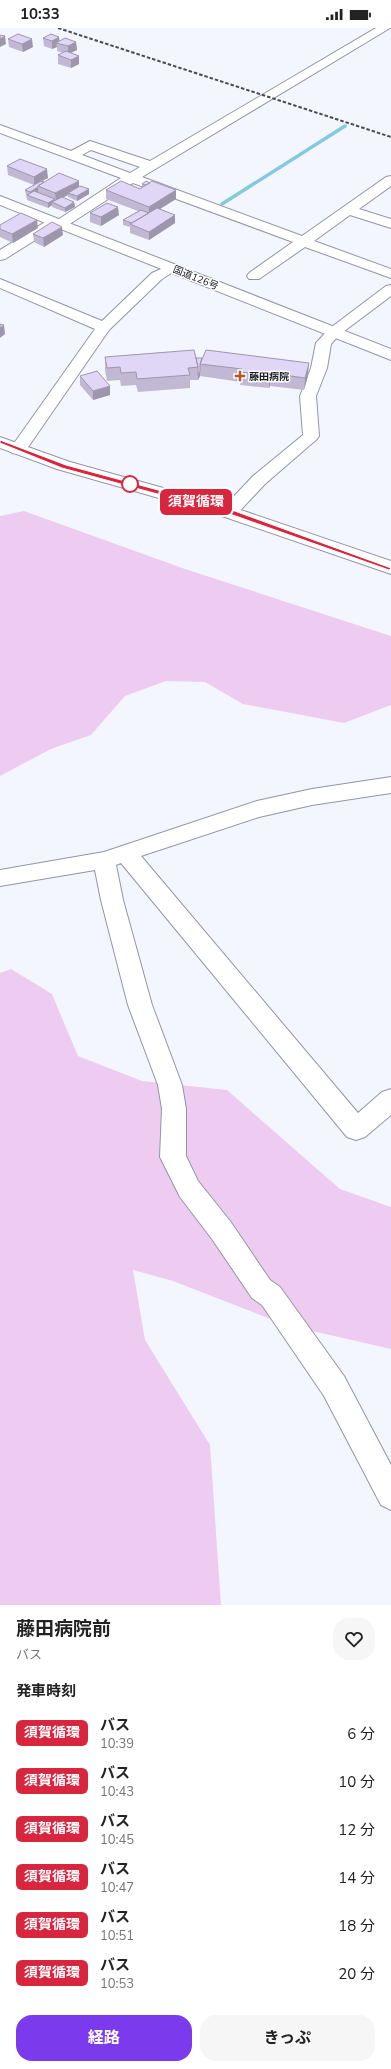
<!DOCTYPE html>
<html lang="ja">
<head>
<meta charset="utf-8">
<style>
  body { margin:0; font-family:"Nunito Sans","Noto Sans JP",sans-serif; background:#f6f6f6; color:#222; height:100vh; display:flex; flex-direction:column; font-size:15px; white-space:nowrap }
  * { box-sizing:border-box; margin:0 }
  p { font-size:13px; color:#767676 }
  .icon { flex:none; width:22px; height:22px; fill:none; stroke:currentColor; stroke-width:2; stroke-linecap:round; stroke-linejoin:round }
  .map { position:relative; height:1577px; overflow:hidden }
  .sheet { display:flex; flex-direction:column; background:#fff; flex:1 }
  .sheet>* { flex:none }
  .badge { padding:0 8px; border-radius:6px; font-size:14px; line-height:26px }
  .map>.badge { position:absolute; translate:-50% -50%; box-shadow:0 0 0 2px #fff }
  h2 { padding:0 16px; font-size:15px; line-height:36px }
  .round { display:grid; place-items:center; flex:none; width:42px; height:42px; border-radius:16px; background:#f6f6f6 }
  .summary { display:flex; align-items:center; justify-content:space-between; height:68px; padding:0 16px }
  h1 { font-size:19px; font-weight:700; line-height:30px }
  .primary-button { display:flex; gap:8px; margin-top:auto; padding:8px 16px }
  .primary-button a { flex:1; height:46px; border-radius:16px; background:#7c3aed; color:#fff; font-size:16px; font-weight:700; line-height:46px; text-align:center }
  .primary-button a+a { background:#f6f6f6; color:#222 }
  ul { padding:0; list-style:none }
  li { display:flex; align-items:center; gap:12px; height:48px; padding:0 16px }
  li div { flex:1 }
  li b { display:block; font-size:15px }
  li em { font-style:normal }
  li .badge { min-width:44px; font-weight:700; text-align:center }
  .status { display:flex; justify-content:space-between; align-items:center; height:28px; padding:0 20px; background:#fff; direction:ltr }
  .status svg { height:11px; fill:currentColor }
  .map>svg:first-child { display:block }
  .green { fill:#eeccf1 }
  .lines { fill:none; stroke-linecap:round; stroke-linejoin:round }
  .stream { stroke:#85c9de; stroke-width:3.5 }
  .street-casing { stroke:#9296a3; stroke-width:2 }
  .secondary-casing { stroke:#9296a3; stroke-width:2 }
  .highway-casing { stroke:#9296a3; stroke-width:2 }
  .street { fill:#fff; fill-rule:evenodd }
  .secondary { fill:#fff; fill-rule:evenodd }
  .highway { fill:#fff; fill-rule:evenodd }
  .rail { stroke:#4a4b51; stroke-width:2; stroke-dasharray:3.5 2; stroke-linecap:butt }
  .wall { fill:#c1b9d4 }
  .shaded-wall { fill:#9d96ad }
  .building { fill:#e0d7f7; stroke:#9d96ad }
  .line { fill:#d7263d; stroke:#fff }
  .poi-dot { fill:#ba5427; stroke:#fff; stroke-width:1.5 }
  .stop-dot { fill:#fff; stroke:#d7263d; stroke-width:2 }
  .labels { text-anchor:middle; stroke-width:3; stroke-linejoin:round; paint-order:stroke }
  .far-street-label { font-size:10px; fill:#1a1b20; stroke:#fff }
  .far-poi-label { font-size:10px; font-weight:bold; fill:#1a1b20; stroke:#fff; text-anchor:start }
</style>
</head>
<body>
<div class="status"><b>10:33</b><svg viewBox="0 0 49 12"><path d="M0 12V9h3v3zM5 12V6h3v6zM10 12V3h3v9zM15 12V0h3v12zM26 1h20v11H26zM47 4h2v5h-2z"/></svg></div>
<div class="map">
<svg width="391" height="1577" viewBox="0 0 391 1577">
  <rect width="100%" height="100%" fill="#f3f6ff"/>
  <!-- green -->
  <path class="green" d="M 24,483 L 185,541 L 391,608 L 391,677 L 344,695 L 243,676 L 205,654 L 166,653 L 125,668 L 91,707 L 51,721 L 0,748 L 0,488 Z
    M 11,941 L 52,966 L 78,1028 L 142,1053 L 227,1062 L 340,1161 L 391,1179 L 391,1321 L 286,1297 L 173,1253 L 133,1242 L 145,1312 L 210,1417 L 221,1577 L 0,1577 L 0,945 Z"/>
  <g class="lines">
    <!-- stream -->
    <path class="stream" d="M 222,176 L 345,98"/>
    <!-- street casing -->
    <g class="street-casing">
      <path id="street" d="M 376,0 L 390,0 L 142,149 L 302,208 L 386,149 L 391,148 L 391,158 L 359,181 L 391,191 L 391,200 L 350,187 L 314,213 L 391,241 L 391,250 L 305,219 L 259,251 L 249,251 L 247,248 L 249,245 L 293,214 L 133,155 L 65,199 L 56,199 L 5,231 L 0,232 L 0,222 L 50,191 L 59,191 L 121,150 L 0,105 L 0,97 L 71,123 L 90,113 L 150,133 ZM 91,122 L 140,139 L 130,145 L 82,127 Z
        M 172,236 L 177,237 L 179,240 L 162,251 L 109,302 L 24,425 L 18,426 L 12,425 L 10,421 L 95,301 L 0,260 L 0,251 L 102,293 L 152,245 Z
        M 391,257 L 391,268 L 339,307 L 331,316 L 327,340 L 316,368 L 319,408 L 317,411 L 265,456 L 235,488 L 229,489 L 223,488 L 220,484 L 223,480 L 253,448 L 303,407 L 300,368 L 311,340 L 316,315 L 329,301 L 386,258 Z
        M 391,749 L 391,765 L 312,777 L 259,789 L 141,828 L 358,1085 L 382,1064 L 391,1061 L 391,1087 L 365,1109 L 356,1112 L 347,1109 L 121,835 L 116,837 L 123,872 L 152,977 L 182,1057 L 186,1081 L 186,1128 L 198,1153 L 230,1193 L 270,1252 L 280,1259 L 344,1348 L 391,1437 L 391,1482 L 381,1477 L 324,1368 L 262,1277 L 252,1270 L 212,1211 L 180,1169 L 160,1129 L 162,1081 L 158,1057 L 128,977 L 101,872 L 95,842 L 0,858 L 0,842 L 104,824 L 257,773 L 312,761 Z"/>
    </g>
    <!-- secondary casing -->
    <g class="secondary-casing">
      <path id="secondary" d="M 0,409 L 70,434 L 235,480 L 391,533 L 391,546 L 222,488 L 57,441 L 0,420 Z"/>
    </g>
    <!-- highway casing -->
    <g class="highway-casing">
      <path id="highway" d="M 0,168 L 391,321 L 391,332 L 0,177 Z"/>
    </g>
    <!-- street -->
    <use href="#street" class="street"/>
    <!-- secondary -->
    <use href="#secondary" class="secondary"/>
    <!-- highway -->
    <use href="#highway" class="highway"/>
    <!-- rail -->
    <path class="rail" d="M 58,0 L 391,109"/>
  </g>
  <!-- wall -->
  <path class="wall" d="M 43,10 L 60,13 L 76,14 L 77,22 L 71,25 L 79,28 L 79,36 L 71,40 L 58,36 L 58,27 L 63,25 L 57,23 L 57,19 L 52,21 L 44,18 Z
    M 8,11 L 33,19 L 23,24 L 9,19 Z
    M 7,138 L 48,150 L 42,153 L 44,154 L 79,158 L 89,166 L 77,173 L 68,169 L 68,167 L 63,170 L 74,174 L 75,179 L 65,184 L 52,179 L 52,177 L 48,180 L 27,172 L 25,162 L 34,157 L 8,147 Z
    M 142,156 L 176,171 L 160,181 L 175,187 L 175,195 L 149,212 L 130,205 L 130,199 L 123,197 L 123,192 L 138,183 L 106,171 L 106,162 L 140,161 L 142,159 Z
    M 90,185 L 119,187 L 101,198 L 90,194 Z
    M 0,197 L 38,200 L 13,215 L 0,209 Z
    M 33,206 L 63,207 L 44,219 L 34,214 Z
    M 105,329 L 196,330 L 308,348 L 304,362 L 270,358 L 269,360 L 240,357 L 241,354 L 200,348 L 198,352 L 190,352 L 190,360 L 138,364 L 136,357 L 121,358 L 120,352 L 107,353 L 105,342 Z
    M 80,348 L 110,367 L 93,372 L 80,357 Z"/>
  <!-- shaded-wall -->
  <path class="shaded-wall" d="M 5,8 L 6,16 L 0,19 L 0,11 Z
    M 59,9 L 60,16 L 56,15 L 57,19 L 52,21 L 52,13 Z
    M 32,11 L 33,19 L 23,24 L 22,16 Z
    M 76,14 L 77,22 L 68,26 L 68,18 Z
    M 79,28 L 79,36 L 71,40 L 71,32 Z
    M 47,141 L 48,150 L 34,157 L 34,149 Z
    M 79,153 L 79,161 L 68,165 L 68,167 L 56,173 L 55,165 Z
    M 38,159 L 38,164 L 30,168 L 30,164 Z
    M 89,161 L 89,166 L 77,173 L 77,168 Z
    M 176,162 L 176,171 L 150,187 L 149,186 L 149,179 Z
    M 55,171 L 55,175 L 52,174 L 52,177 L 48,180 L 48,175 Z
    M 74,174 L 75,179 L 65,184 L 65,180 Z
    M 118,179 L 119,187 L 101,198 L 101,189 Z
    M 175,187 L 175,195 L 149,212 L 149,204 Z
    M 37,192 L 38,200 L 13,215 L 12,206 Z
    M 62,199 L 63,207 L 44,219 L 43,210 Z
    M 4,297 L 5,306 L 0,310 L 0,300 Z
    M 309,335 L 308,348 L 304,362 L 305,350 Z
    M 200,343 L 200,348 L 198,352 L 198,347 Z
    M 270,345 L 270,358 L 269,360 L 269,348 Z
    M 110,358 L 110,367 L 93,372 L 93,363 Z"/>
  <!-- building -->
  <path class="building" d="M 18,6 L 32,11 L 22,16 L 8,11 Z
    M 51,6 L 59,9 L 52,13 L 43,10 Z
    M 0,7 L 5,8 L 0,11 Z
    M 65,10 L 76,14 L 68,18 L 56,15 Z
    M 66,23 L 79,28 L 71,32 L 58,27 Z
    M 20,131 L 47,141 L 34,149 L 7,138 Z
    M 59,145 L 79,153 L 55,165 L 38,158 Z
    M 41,153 L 44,154 L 38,158 L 38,159 L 30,164 L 25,162 Z
    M 121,153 L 140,161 L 152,153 L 176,162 L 149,179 L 106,162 Z
    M 146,153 L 150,155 L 146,157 L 142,156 Z
    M 80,158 L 89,161 L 77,168 L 68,165 Z
    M 34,163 L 55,171 L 48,175 L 27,167 Z
    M 62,169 L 74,174 L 65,180 L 52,174 Z
    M 107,175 L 118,179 L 101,189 L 90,185 Z
    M 157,180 L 175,187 L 149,204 L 130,196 Z
    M 141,182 L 149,185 L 132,195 L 123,192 Z
    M 21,185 L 37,192 L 12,206 L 0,201 L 0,197 Z
    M 52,194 L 62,199 L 43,210 L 33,206 Z
    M 0,296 L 4,297 L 0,300 Z
    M 194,322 L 198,339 L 188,340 L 190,347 L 137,351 L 136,344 L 121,345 L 120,339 L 107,340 L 105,329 Z
    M 206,322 L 309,335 L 305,350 L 270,345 L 269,348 L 241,344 L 242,341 L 200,336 Z
    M 196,330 L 202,330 L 200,336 L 200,343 L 198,347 L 198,339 Z
    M 97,343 L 110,358 L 93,363 L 80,348 Z"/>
  <!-- line -->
  <path class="line" d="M 0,412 L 66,437 L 232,482 L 391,540 L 389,542 L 227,485 L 62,440 L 0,415 Z"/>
  <!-- markers -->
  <path class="poi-dot" d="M238 342h4v4h4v4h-4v4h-4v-4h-4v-4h4z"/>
  <circle class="stop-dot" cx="130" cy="456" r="8"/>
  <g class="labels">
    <!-- far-street labels -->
    <g class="far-street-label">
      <text transform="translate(196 249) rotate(22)" y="4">国道126号</text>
    </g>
    <!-- far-poi labels -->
    <g class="far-poi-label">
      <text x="249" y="352">藤田病院</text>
    </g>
  </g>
</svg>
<b class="badge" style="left:196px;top:474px;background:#d7263d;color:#fff">須賀循環</b>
</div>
<section class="sheet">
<div class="summary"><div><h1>藤田病院前</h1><p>バス</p></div><a class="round"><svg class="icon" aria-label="heart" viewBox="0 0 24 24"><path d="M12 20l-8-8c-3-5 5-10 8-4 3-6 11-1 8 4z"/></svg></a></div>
<h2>発車時刻</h2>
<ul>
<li><span class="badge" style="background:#d7263d;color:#fff">須賀循環</span><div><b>バス</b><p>10:39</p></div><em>6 分</em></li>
<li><span class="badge" style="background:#d7263d;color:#fff">須賀循環</span><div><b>バス</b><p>10:43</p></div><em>10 分</em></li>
<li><span class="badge" style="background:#d7263d;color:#fff">須賀循環</span><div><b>バス</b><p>10:45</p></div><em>12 分</em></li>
<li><span class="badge" style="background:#d7263d;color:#fff">須賀循環</span><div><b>バス</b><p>10:47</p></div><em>14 分</em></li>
<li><span class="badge" style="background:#d7263d;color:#fff">須賀循環</span><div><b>バス</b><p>10:51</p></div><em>18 分</em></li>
<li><span class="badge" style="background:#d7263d;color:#fff">須賀循環</span><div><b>バス</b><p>10:53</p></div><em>20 分</em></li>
</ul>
<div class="primary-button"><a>経路</a><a>きっぷ</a></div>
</section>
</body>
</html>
